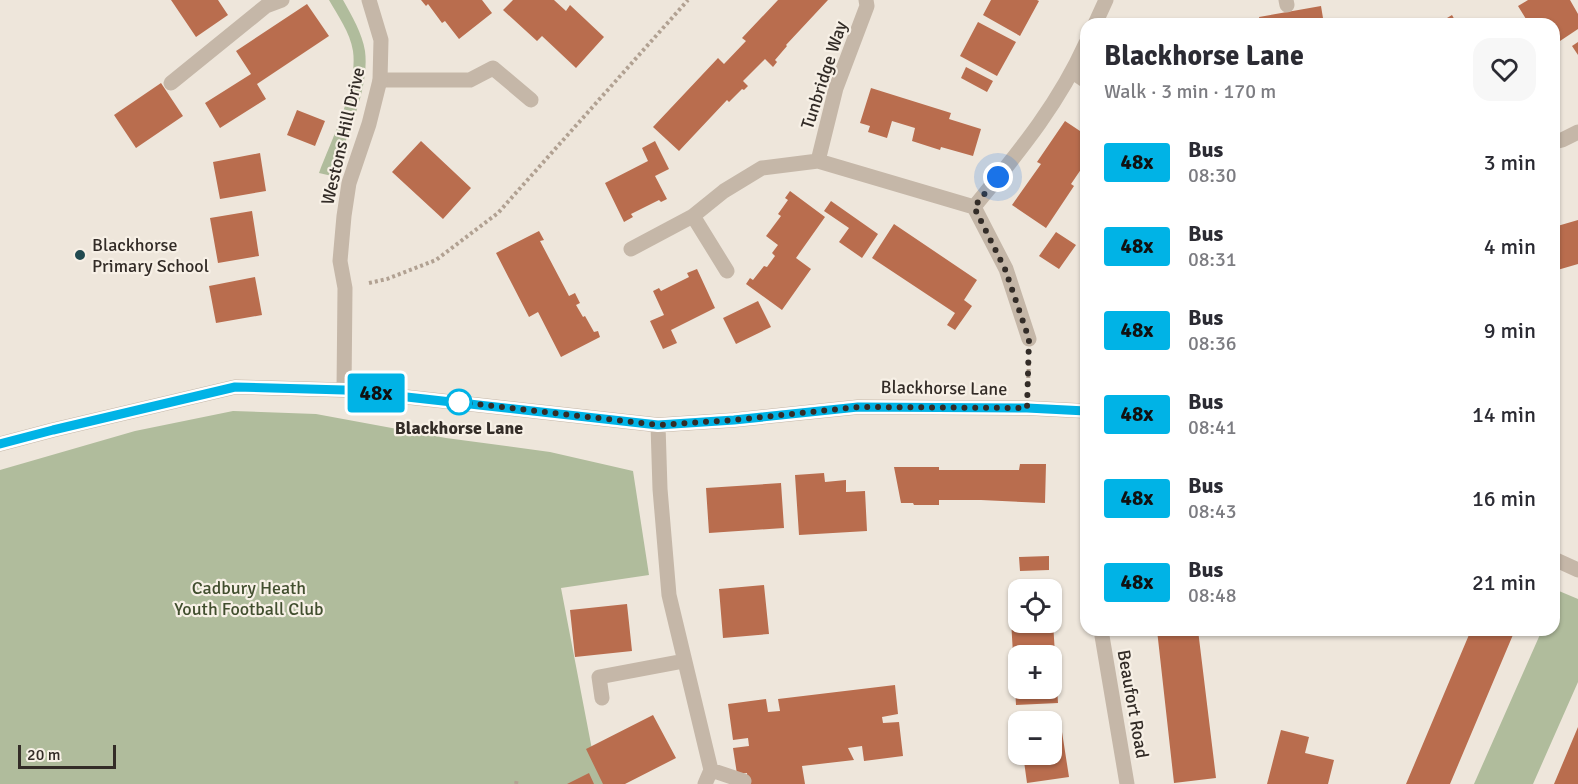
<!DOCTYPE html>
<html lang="en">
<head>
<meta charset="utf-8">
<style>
  body { margin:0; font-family:Signika,sans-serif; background:#f7f7f7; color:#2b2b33; height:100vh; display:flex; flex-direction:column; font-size:22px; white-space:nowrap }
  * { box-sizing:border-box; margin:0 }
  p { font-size:20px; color:#7c7c81 }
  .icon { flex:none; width:33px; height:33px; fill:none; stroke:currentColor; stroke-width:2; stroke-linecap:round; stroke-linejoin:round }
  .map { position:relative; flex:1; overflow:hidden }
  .sheet { position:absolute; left:1080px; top:18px; width:480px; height:618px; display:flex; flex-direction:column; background:#fff; border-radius:18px; box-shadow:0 2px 4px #0004 }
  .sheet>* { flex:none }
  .badge { padding:0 12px; border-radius:4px; font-size:21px; line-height:39px }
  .controls { position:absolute; left:1008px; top:579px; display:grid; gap:12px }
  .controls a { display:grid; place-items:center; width:54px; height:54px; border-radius:12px; background:#fff; box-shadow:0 2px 4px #0004; font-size:30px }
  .scale { position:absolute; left:18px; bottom:15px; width:98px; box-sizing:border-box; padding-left:6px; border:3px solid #332c27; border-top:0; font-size:16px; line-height:21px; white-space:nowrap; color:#332c27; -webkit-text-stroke:4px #f7f0e6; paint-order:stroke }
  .you { position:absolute; width:30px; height:30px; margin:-15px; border:4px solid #fff; border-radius:50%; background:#1a73e8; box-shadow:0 0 0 9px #1a73e833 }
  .map>.badge { position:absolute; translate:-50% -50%; box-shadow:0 0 0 3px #fff }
  .round { display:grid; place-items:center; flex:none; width:63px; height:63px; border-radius:18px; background:#f7f7f7 }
  .head { display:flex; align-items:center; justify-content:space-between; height:102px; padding:0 24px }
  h1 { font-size:28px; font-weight:700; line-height:45px }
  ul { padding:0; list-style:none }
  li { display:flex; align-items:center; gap:18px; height:84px; padding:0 24px }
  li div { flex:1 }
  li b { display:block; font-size:22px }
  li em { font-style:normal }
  li .badge { min-width:66px; font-weight:700; text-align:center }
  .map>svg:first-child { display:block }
  .green { fill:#b0bc9c }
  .building { fill:#b96d4e; fill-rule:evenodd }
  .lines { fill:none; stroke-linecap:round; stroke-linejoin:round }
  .path { stroke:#b1a192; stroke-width:4; stroke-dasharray:3 3; stroke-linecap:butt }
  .service { stroke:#c5b7a8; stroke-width:15 }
  .minor { stroke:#c5b7a8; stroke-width:15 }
  .line-casing { stroke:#fff; stroke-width:14 }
  .line { stroke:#00b3e6; stroke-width:9 }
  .walk { stroke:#332c27; stroke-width:6; stroke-dasharray:0 10.8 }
  .poi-dot { fill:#214a50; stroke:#f7f0e6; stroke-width:2 }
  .stop-dot { fill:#fff; stroke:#00b3e6; stroke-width:3 }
  .labels { text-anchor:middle; stroke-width:4.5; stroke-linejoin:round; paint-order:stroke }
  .street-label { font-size:18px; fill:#332c27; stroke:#f7f0e6 }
  .poi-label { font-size:18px; fill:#332c27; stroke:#f7f0e6; text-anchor:start }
  .stop-label { font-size:18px; font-weight:bold; fill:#332c27; stroke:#f7f0e6 }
  .park-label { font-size:18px; fill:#414e2e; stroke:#f7f0e6 }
</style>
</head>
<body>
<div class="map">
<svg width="1578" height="784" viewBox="0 0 1578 784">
  <rect width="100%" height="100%" fill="#eee6db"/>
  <!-- green -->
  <path class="green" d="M 329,0 L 343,0 C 352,16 362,33 365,51 C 370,89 345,141 332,176 L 319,173 C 332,138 358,88 353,51 C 350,32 338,16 329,0 Z
    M 233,411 L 316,414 L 446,438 L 550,452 L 633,471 L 649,575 L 561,588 L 595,765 L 604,784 L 0,784 L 0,470 L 135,431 Z
    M 1559,591 L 1578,599 L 1578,682 L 1533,784 L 1474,784 L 1542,630 L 1554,630 L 1554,602 Z"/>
  <!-- building -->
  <path class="building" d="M 171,0 L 218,0 L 228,15 L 196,37 Z
    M 421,0 L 482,0 L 492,13 L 459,39 L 445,21 L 442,23 L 428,4 L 426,6 Z
    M 513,0 L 554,0 L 566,11 L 570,5 L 604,37 L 576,68 L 542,36 L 537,41 L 503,10 Z
    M 778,0 L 828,0 L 786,45 L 787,46 L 775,60 L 777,62 L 773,67 L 765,59 L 743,81 L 748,86 L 744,90 L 742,89 L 729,102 L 727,100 L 679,151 L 653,127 L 718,58 L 724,64 L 746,41 L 742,38 Z
    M 991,0 L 1037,0 L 1039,1 L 1020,36 L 983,15 Z
    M 1528,0 L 1570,0 L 1578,14 L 1578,29 L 1554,45 L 1554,24 L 1529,24 L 1518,6 Z
    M 307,4 L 329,36 L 257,84 L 266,99 L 220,128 L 205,103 L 251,74 L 236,51 Z
    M 1321,6 L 1324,24 L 1260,24 L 1259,17 Z
    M 1452,15 L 1457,24 L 1437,24 Z
    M 978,22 L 1016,42 L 997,76 L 960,56 Z
    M 1578,42 L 1578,55 L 1572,46 Z
    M 966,67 L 993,81 L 987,92 L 961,78 Z
    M 161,83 L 183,116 L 136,148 L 114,115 Z
    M 871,88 L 951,113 L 949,119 L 981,129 L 973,156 L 941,147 L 940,150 L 912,141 L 915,128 L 892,121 L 887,138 L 868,132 L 870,126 L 860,123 Z
    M 297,110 L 325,121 L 315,146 L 287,135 Z
    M 1065,121 L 1086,135 L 1086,162 L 1071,184 L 1074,186 L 1046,228 L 1012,205 L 1041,164 L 1037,162 Z
    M 421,141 L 471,188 L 443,219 L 392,172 Z
    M 655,141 L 669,169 L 655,176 L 667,199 L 661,202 L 659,200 L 631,214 L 633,217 L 624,222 L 605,183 L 648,161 L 642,148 Z
    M 260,153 L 266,191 L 220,199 L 213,162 Z
    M 790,191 L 825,217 L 796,258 L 811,269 L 782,310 L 746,284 L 750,278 L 753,280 L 764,266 L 767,267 L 775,256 L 772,253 L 778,245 L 766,236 L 781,216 L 778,214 L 788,200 L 785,198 Z
    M 831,201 L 878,234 L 862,258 L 839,242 L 849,228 L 824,211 Z
    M 252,211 L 259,256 L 218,263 L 210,218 Z
    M 1578,220 L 1578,264 L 1554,271 L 1554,227 Z
    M 894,224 L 977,280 L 964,300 L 972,306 L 955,330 L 947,325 L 955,313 L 872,258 Z
    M 539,231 L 544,240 L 540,241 L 569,296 L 575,293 L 580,303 L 576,305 L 583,317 L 585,316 L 594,332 L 598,331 L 600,337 L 561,357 L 538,312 L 529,317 L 496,253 Z
    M 1056,232 L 1076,245 L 1059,269 L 1039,256 Z
    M 697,269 L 715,308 L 671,330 L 677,343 L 663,349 L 650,321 L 664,315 L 653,291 L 659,288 L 661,291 L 689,277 L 687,273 Z
    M 255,277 L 262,315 L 216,323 L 209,286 Z
    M 758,301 L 771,327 L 736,344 L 723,318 Z
    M 1020,464 L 1046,464 L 1045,503 L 981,500 L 939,500 L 939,505 L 914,505 L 913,503 L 901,503 L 894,467 L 939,467 L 939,470 L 1019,470 Z
    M 824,473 L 825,482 L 846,480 L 846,492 L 865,491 L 867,531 L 799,535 L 795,475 Z
    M 781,483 L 784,528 L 709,533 L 706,488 Z
    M 1049,556 L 1049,570 L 1020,571 L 1019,557 Z
    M 1051,584 L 1051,590 L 1018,590 L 1018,622 L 1053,622 L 1058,703 L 1016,705 L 1009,586 ZM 1018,656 L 1052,656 L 1052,688 L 1018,688 Z
    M 764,585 L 769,634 L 723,638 L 719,589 Z
    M 627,604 L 632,651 L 575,657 L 570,610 Z
    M 1157,630 L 1198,630 L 1216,778 L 1174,783 Z
    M 1471,630 L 1515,630 L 1450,784 L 1406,784 Z
    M 895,685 L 898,714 L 882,717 L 883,723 L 899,722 L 903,756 L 864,761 L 862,746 L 848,748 L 854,760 L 802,766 L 805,784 L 748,784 L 747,773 L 737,774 L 733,748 L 749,746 L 748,738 L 733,740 L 728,704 L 766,699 L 768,712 L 780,711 L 778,699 Z
    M 1049,712 L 1050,722 L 1022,722 L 1021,716 Z
    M 653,715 L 676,758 L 625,784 L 603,784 L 586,749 Z
    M 1060,719 L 1069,777 L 1027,783 L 1023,754 L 1052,754 L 1052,720 Z
    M 1578,727 L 1578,784 L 1554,784 Z
    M 1281,730 L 1309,737 L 1305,753 L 1334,760 L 1328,784 L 1267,784 Z
    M 589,773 L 594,784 L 567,784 Z"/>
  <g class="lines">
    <!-- path -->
    <path class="path" d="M 369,283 L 387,279 L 436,260 L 498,213 L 688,0
      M 1028,384 L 1029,361
      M 516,784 L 517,779"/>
    <!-- service -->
    <path class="service" d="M 1286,0 L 1287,5
      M 380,80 L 470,80 L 493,68 L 531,100
      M 171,83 L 266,6 L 282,0"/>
    <!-- minor -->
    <path class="minor" d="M 1095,24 L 1106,0
      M 1073,72 L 1086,81
      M 1554,142 L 1562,140 L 1578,132
      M 818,161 L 836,88 L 867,6 L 866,0
      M 693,216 L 727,271
      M 631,249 L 693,216 L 724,191 L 762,168 L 818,161 L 974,207
      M 1029,339 L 1006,269 L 974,207 C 1017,154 1057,107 1086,43
      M 344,390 L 345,288 L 340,261 L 344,216 L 349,183 L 369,124 L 380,80 L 381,40 L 369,0
      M 658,425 L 660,489 L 669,595 L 711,770 L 705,784
      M 0,444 L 53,430 L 235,387 L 344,390 L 658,425 L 734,420 L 858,407 L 1027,408 L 1086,411
      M 1554,559 L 1578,570
      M 1101,630 L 1127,784
      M 602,698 L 599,677 L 684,661
      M 711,770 L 744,781"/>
  </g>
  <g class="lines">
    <!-- line casing -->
    <g class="line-casing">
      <path id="line" d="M 0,444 L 53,430 L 235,387 L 344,390 L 658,425 L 734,420 L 858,407 L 1027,408 L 1086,411"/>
    </g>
    <!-- line -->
    <use href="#line" class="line"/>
    <!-- walk -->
    <path class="walk" d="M 459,402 L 658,425 L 734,420 L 858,407 L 1027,408 L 1029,339 L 1005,269 L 974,207 L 998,177"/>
  </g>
  <!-- markers -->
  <circle class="poi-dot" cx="80" cy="255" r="6"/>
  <circle class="stop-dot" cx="459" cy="402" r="12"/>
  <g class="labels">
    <!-- street labels -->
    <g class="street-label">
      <text transform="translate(824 75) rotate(-72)" y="6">Tunbridge Way</text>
      <text transform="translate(343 136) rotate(-77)" y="6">Westons Hill Drive</text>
      <text transform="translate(944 388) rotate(1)" y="6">Blackhorse Lane</text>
      <text transform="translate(1133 704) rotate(80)" y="6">Beaufort Road</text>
    </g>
    <!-- poi labels -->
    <g class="poi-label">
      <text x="92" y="251">Blackhorse<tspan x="92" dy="21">Primary School</tspan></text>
    </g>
    <!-- stop labels -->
    <g class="stop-label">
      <text x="459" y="434">Blackhorse Lane</text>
    </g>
    <!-- park labels -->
    <g class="park-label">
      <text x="249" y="594">Cadbury Heath<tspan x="249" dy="21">Youth Football Club</tspan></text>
    </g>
  </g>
</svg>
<div class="controls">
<a><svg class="icon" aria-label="locate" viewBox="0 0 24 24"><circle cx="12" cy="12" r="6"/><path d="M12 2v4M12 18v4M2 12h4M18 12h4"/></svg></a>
<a>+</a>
<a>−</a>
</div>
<div class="scale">20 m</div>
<div class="you" style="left:998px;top:177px"></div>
<b class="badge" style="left:376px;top:393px;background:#00b3e6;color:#111">48x</b>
<section class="sheet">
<div class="head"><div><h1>Blackhorse Lane</h1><p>Walk · 3 min · 170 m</p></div><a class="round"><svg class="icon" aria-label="heart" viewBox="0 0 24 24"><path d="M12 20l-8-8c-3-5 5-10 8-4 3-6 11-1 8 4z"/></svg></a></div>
<ul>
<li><span class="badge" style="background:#00b3e6;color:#111">48x</span><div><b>Bus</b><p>08:30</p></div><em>3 min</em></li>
<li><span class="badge" style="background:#00b3e6;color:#111">48x</span><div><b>Bus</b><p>08:31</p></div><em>4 min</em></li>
<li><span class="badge" style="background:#00b3e6;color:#111">48x</span><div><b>Bus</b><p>08:36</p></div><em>9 min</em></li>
<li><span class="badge" style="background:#00b3e6;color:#111">48x</span><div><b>Bus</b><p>08:41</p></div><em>14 min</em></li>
<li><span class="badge" style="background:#00b3e6;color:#111">48x</span><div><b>Bus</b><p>08:43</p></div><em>16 min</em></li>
<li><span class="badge" style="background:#00b3e6;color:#111">48x</span><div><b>Bus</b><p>08:48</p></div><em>21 min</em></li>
</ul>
</section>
</div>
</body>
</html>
